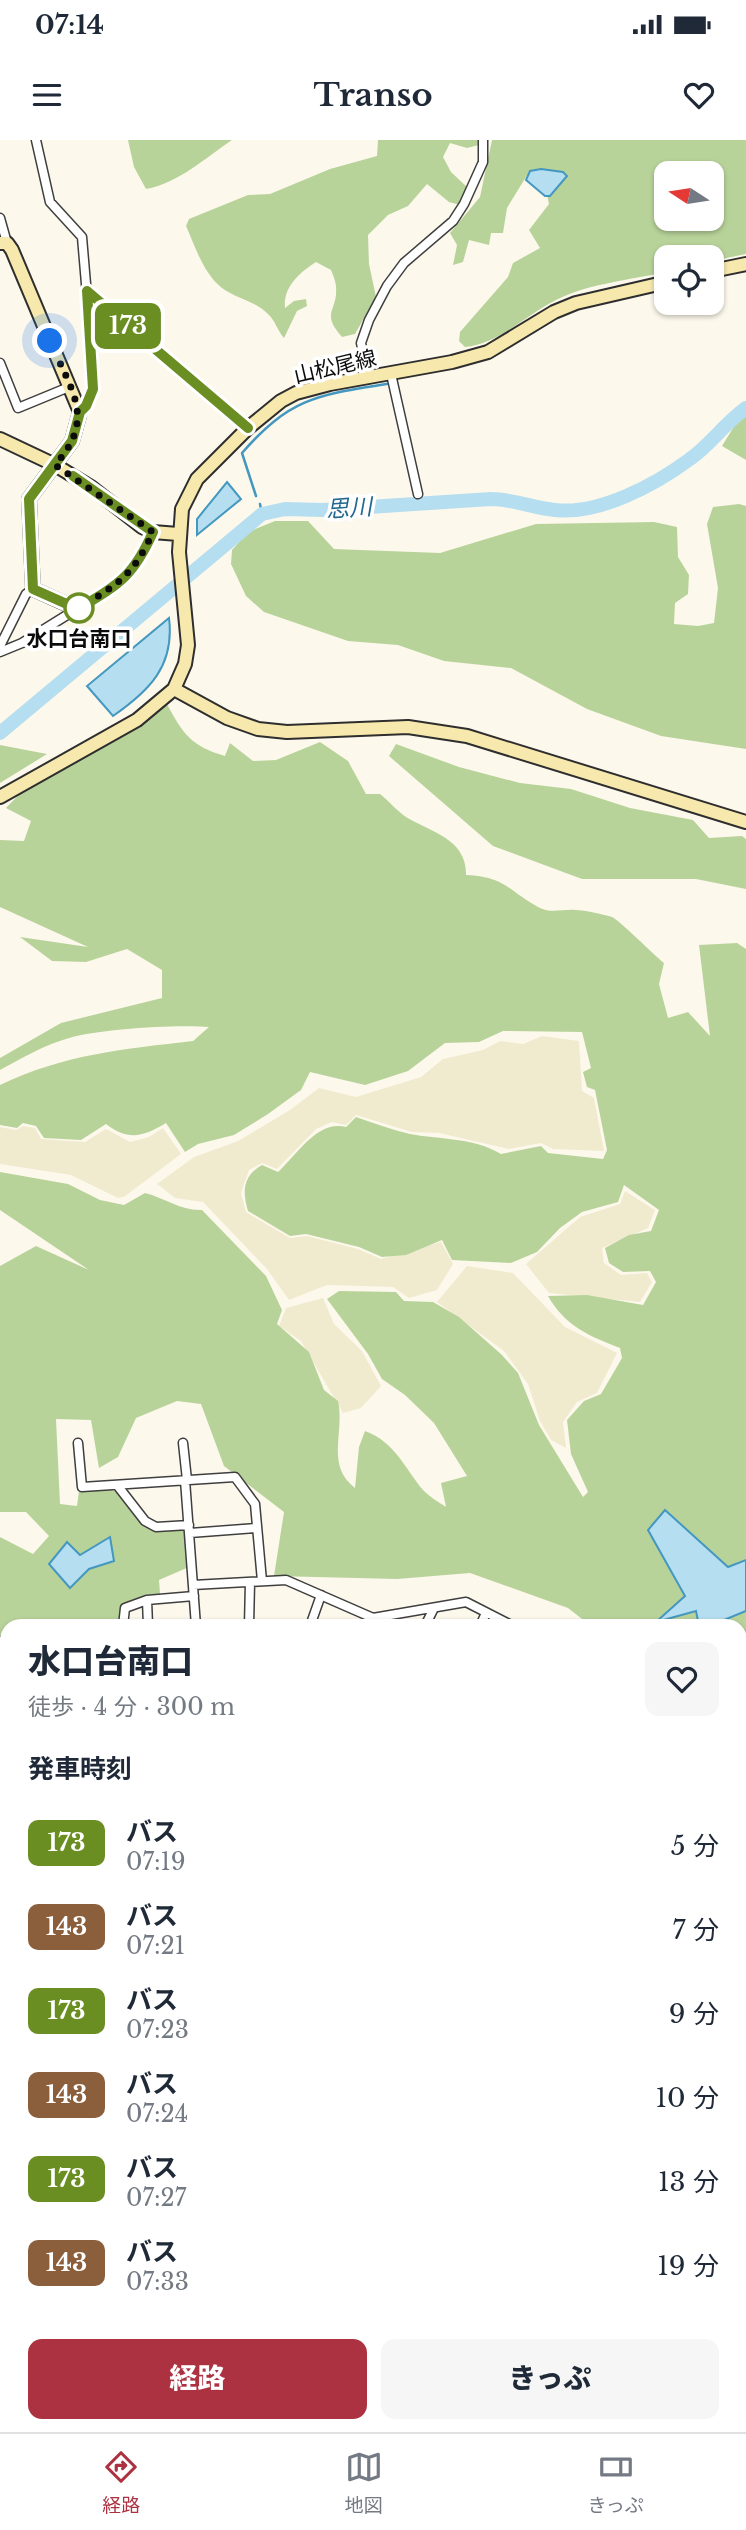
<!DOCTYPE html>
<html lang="ja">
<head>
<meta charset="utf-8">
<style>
  body { margin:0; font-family:"Libre Baskerville","Noto Sans JP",serif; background:#f6f6f7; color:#1f2937; height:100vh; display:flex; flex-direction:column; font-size:26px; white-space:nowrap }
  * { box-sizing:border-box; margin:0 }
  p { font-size:23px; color:#747a83 }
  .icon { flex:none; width:38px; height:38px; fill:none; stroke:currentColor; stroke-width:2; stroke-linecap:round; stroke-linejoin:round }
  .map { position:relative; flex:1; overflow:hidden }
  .panel { position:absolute; left:0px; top:1479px; width:747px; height:814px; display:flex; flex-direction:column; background:#fff; border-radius:21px 21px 0 0; box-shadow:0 2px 5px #0004 }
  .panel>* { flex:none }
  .badge { padding:0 14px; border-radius:10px; font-size:24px; line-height:46px }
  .needle { width:46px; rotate:282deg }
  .controls { position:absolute; left:654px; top:21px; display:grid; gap:14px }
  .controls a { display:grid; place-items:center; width:70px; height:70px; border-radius:14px; background:#fff; box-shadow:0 2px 5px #0004; font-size:35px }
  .you { position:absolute; width:35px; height:35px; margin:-18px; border:5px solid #fff; border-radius:50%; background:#1a73e8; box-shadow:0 0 0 10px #1a73e833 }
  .map>.badge { position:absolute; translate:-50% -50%; box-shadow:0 0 0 4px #fff }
  h2 { padding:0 28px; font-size:26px; line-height:63px }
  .round { display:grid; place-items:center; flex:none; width:74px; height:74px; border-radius:14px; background:#f6f6f7 }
  .head { display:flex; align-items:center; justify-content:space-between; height:119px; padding:0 28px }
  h1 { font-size:33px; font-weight:800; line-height:52px }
  .button { display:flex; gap:14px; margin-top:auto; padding:14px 28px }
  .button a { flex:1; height:80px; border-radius:14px; background:#ad3241; color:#fff; font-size:28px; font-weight:800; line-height:80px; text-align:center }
  .button a+a { background:#f6f6f7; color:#1f2937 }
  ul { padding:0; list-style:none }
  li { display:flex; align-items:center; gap:21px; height:84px; padding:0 28px }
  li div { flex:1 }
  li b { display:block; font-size:26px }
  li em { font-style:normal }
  li .badge { min-width:77px; font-weight:700; text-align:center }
  .status { display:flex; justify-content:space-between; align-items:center; height:49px; padding:0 35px; background:#fff; direction:ltr }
  .status svg { height:19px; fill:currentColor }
  header { display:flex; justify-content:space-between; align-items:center; height:91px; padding:0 28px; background:#fff; font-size:32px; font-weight:800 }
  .dock { display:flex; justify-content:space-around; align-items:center; height:98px; border-top:2px solid #e0e1e3; background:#fff; font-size:19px; color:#747a83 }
  .dock a { display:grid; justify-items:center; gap:4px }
  .dock .selected { color:#ad3241 }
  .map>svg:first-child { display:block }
  .industrial { fill:#e8e0ea }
  .farmland { fill:#f0ebcf }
  .forest { fill:#b8d39a; fill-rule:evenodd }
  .water { fill:#b5def0; stroke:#4497bf; stroke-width:2 }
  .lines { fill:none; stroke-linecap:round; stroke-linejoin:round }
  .stream { stroke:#4497bf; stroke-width:2.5 }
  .river { stroke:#b5def0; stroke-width:14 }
  .street-casing { stroke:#3f3f3f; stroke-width:11 }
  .secondary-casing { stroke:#2e2e2e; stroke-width:16 }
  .street { stroke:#fff; stroke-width:8 }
  .secondary { stroke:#f7e9ad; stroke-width:12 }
  .line-casing { stroke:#fff; stroke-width:16 }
  .line { stroke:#6b8e23; stroke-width:10 }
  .walk { stroke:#0c0c0c; stroke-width:7; stroke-dasharray:0 12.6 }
  .stop-dot { fill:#fff; stroke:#6b8e23; stroke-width:3.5 }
  .labels { text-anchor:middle; stroke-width:7; stroke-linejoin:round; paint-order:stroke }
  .street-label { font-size:21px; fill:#0c0c0c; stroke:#fff }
  .stop-label { font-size:21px; font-weight:bold; fill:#0c0c0c; stroke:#fff }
  .water-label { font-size:23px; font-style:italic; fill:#226890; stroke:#fff }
</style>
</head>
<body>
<div class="status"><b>07:14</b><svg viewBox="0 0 49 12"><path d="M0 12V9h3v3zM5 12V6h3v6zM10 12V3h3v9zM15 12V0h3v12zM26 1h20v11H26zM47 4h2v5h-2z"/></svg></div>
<header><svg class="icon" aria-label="menu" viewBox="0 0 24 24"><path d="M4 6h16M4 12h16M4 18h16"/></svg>Transo<svg class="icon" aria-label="heart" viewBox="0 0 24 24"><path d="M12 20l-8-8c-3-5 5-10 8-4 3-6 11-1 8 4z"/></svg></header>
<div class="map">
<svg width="746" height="2292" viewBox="0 0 746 2292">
  <rect width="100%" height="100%" fill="#fdf8ec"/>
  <!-- industrial -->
  <path class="industrial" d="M 7,1662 L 7,2286 L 740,2286 L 740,1739 L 746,1737 L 746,2292 L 0,2292 L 0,1663 Z"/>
  <!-- farmland -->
  <path class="farmland" d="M 542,896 L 579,901 L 582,951 L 594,958 L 604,1011 L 553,1009 L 541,1003 L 509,1009 L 439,993 L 412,992 L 356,975 L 346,985 L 332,982 L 316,989 L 277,1029 L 262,1023 L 249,1030 L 241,1053 L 246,1072 L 290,1098 L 307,1096 L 358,1109 L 381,1119 L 441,1102 L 453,1124 L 437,1150 L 409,1158 L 393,1147 L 327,1145 L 289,1160 L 267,1129 L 203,1062 L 175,1058 L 157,1044 L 194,1017 L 238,1001 L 290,970 L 319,948 L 356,957 L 421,937 L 443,919 L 483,910 L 500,901 L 523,904 Z
    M 23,986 L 35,988 L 41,999 L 85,1002 L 106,989 L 130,1002 L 149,997 L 163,988 L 181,1014 L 124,1057 L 118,1058 L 71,1035 L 0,1024 L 0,987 L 16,990 Z
    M 625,1051 L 655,1070 L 648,1088 L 602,1108 L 604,1123 L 621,1135 L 647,1133 L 652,1142 L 640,1162 L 549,1153 L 526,1124 L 580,1077 L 620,1064 Z
    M 467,1126 L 513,1133 L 565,1187 L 617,1213 L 597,1253 L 577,1262 L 563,1282 L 566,1308 L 551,1300 L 540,1281 L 528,1244 L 504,1211 L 437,1162 Z
    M 323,1158 L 334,1184 L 362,1211 L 381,1246 L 361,1268 L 343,1273 L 301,1201 L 279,1186 L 286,1168 Z"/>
  <!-- forest -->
  <path class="forest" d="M 128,0 L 232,0 C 205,18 179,43 146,49 L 134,27 Z
    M 378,0 L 480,0 L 479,5 L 467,8 L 450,3 L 443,17 L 451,32 L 468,48 L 460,65 L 449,62 L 427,44 L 408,66 L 388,75 L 368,95 L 369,124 L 376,157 L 355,194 L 342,197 C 320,172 338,172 336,147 C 336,142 333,135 331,130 L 316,122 C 299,133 283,147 285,168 L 294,161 L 306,159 L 307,166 L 297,171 L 284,198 C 277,190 276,182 269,175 C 256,161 237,159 222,148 C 203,133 195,106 186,86 L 189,79 L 248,55 L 270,54 L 330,29 L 377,16 Z
    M 492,0 L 746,0 L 746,114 L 712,121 L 712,117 L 667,117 L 667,132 C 630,140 590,143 556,160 C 526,175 500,203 465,207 L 459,201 L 460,192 L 508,137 L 513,123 L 540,108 L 529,90 L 549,64 L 547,55 L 529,32 L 507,68 L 503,93 L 491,93 L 489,105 L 469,100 L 463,122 L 453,125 L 457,105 L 450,93 L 480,57 ZM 667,33 L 712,33 L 712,79 L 667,79 Z
    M 746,267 L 746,320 L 722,306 Z
    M 739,364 L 746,366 L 746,609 L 661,596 L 587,569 L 511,528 L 444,521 L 398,505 L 348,501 L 264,472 L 246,456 L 231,424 L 232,410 L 248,392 L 275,381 L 308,381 L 334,409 L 440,413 L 536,384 L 654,382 L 677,387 L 678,417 L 689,435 L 688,454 L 675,463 L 674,484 L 698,486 L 714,483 L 718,448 L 707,384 L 713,367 Z
    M 167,564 C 183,594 191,606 225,616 L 230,603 L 253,621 L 276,620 L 320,602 L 348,621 L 366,654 L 380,654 C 389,661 397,671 406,677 C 431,692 467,699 466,735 C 506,737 507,750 538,767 C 550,774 562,769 575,770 C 586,770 601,774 612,777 C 618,779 654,815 664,823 L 659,844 L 668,878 L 688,872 L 710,896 L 699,805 L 737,803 L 746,809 L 746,1420 L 729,1427 L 665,1370 L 685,1456 L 658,1481 L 696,1470 L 699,1486 L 591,1486 L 568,1468 L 470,1433 L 397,1439 L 274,1436 L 284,1372 L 224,1326 L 201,1264 L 177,1261 L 136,1278 L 118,1317 L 99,1328 L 91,1280 L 56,1279 L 60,1364 L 77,1366 L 79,1351 C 123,1347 117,1349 143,1383 L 186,1391 L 189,1427 L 159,1440 L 160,1454 L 145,1455 L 122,1466 L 120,1486 L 7,1486 L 7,1498 L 0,1498 L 0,1397 L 33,1414 L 49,1396 L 26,1372 L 0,1372 L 0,1126 L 36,1106 L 89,1130 L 0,1070 L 0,1032 L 68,1044 L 100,1060 L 124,1065 L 145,1053 C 165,1058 181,1071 202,1070 L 266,1136 L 282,1170 L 277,1184 L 309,1212 L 324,1250 L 338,1261 C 345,1293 325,1325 355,1348 L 359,1307 L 365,1291 C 395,1302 404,1327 423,1350 C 429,1356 438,1362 446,1367 L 441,1343 L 467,1336 L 434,1283 L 405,1255 L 382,1239 L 368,1214 L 327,1159 L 339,1151 L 396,1152 L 404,1161 L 433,1162 L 459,1177 L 502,1215 L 518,1233 L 539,1285 L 583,1357 L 588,1352 L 571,1314 L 567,1280 L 584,1261 L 601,1254 L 622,1218 L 620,1208 C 589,1196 565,1186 548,1156 L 587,1155 L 643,1165 L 656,1142 L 650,1131 L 623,1132 L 609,1123 L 605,1108 L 629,1095 L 651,1091 L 659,1070 L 624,1045 L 618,1062 L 582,1072 L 560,1088 L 537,1112 L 511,1123 L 452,1120 L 442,1100 L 406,1115 L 382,1117 L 359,1107 L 306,1094 L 290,1096 L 248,1071 C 242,1051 243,1036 262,1025 L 278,1032 C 298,1014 317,980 346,987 L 356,977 C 374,983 392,990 410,994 C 442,1000 472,997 501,1014 L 541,1006 L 548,1013 L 603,1019 L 607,1010 L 595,950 L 587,947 L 583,932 L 591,928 L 582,892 L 503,891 L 479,902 L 445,903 L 408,931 L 365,945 L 310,932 L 301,950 L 268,974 L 234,995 L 198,1004 L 185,1012 L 166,983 C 143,997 128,1001 106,984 L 81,1000 L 44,998 L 36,986 L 23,983 L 17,988 L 0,985 L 0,945 C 65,914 124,909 193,901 L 209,887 C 179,884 97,889 69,898 C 44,905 22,918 0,930 L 0,918 L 61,883 L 162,858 L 162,830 L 127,809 L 86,822 L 52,821 L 20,797 L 88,807 L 0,767 L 0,700 L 24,701 L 31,681 L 6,668 C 49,620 118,605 167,564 Z
    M 396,604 L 459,627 L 520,643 L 571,649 L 630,668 L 693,680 L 709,698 L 742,696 L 746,699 L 746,749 L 696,739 L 582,739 L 493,706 L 389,616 Z
    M 0,605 L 47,614 L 0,643 Z
    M 746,1471 L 746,1722 L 740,1724 L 740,1486 L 718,1486 L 718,1482 Z"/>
  <!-- water -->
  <path class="water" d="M 541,29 L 563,32 L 567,36 L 550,56 L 545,56 L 526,40 L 530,31 Z
    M 227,342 L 241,359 L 197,395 L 197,379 Z
    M 169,478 C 175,526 149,551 113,576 L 87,546 Z
    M 665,1370 L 728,1427 L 746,1420 L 746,1471 L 719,1482 L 718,1486 L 699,1486 L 696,1471 L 656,1482 L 685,1456 L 648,1390 Z
    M 110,1397 L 114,1421 L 89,1429 L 70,1448 L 49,1424 L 67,1402 L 80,1415 Z"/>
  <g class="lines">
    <!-- stream -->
    <path class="stream" d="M 256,356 L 242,313 C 290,258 317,255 387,244
      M 260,364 L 262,374"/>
    <!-- river -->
    <path class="river" d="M 0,593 L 262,374 L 285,369 L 323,370 L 491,359 C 513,359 533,368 555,370 C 599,375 655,345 690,319 C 710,305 724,284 746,268"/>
    <!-- street casing -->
    <g class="street-casing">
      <path id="street" d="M 36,0 L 50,62 L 82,97 L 94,238 L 90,260 L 80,272
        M 0,78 L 7,103
        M 87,151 L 248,288
        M 0,223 L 18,268 L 69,247
        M 391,234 L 418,354
        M 368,238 L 361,203 L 369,180 L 387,146 L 404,123 L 453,81 L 464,64 L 483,22 L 483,0
        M 0,506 L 26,454 L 33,449
        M 0,512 L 22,503 L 125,439 L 140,420 L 153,392
        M 78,1303 L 82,1347 L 235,1337 L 255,1364 L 262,1441
        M 183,1303 L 187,1340
        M 185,1340 L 196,1486
        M 117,1345 L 145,1381 L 156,1387 L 189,1385
        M 190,1393 L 257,1388
        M 193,1445 L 286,1440 L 373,1478 L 466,1462 L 513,1486
        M 147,1460 L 148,1486
        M 123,1486 L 125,1468 L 147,1460 L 194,1456
        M 249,1486 L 250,1442
        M 310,1486 L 321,1455
        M 425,1486 L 434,1468
        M 480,1486 L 486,1473
        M 0,1501 L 7,1502
        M 0,1592 L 7,1592
        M 0,1635 L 7,1635"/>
    </g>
    <!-- secondary casing -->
    <g class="secondary-casing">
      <path id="secondary" d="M 0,103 L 7,103 L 12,110 L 80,272 L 72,301 L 29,359 L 33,449 L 77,469
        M 712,131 L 746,124
        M 0,299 L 55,325 L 91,347 L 142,387 L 153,392 L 178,394
        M 174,549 L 227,578 L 258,589 L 287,592 L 408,587 L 467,596 L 746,682
        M 0,657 L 137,580 L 174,549 L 185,524 L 188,505 L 179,412 L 182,369 L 197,339 L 248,288 L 281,261 L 296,253 L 330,244 L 452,222 L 488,212 L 554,172 L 576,163 L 667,142
        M 0,1650 L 7,1649
        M 740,1732 L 746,1730
        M 0,1932 L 7,1935
        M 0,2011 L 7,1994
        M 458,2292 L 460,2286"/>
    </g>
    <!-- street -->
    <use href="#street" class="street"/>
    <!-- secondary -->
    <use href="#secondary" class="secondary"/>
  </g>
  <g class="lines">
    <!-- line casing -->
    <g class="line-casing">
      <path id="line" d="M 73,336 L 153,392 C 133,437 119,444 78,469 L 33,449 L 29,359 L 72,301 L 80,272 L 86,266 L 93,249 L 87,151 L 248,288"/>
    </g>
    <!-- line -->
    <use href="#line" class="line"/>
    <!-- walk -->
    <path class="walk" d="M 50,201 C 71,251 97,278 55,325 L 153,392 C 132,438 116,445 79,468"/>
  </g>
  <!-- markers -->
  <circle class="stop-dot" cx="79" cy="468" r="14"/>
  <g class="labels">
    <!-- street labels -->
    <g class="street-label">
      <text transform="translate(335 227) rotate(-13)" y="7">山松尾線</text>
    </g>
    <!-- stop labels -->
    <g class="stop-label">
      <text x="79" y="506">水口台南口</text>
    </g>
    <!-- water labels -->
    <g class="water-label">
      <text transform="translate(349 368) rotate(-4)" y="8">思川</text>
    </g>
  </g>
</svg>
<div class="controls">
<a><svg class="needle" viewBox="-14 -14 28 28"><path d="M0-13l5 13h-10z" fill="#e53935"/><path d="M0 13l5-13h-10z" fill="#747a83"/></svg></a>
<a><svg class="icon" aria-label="locate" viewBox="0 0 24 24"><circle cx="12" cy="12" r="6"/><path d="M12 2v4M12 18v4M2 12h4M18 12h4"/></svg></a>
</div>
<div class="you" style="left:50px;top:201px"></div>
<b class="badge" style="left:128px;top:186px;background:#6b8e23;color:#fff">173</b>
<section class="panel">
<div class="head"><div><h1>水口台南口</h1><p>徒歩 · 4 分 · 300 m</p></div><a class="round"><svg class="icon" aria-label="heart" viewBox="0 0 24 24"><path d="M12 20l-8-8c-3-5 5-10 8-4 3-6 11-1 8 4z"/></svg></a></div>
<h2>発車時刻</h2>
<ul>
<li><span class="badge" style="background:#6b8e23;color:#fff">173</span><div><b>バス</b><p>07:19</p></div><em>5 分</em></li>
<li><span class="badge" style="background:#8b5e3c;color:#fff">143</span><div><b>バス</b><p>07:21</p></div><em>7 分</em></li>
<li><span class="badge" style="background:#6b8e23;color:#fff">173</span><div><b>バス</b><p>07:23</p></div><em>9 分</em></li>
<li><span class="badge" style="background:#8b5e3c;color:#fff">143</span><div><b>バス</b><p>07:24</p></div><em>10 分</em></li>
<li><span class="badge" style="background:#6b8e23;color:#fff">173</span><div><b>バス</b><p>07:27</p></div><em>13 分</em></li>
<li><span class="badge" style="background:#8b5e3c;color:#fff">143</span><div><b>バス</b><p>07:33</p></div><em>19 分</em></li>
</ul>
<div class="button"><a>経路</a><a>きっぷ</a></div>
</section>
</div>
<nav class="dock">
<a class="selected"><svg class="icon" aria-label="directions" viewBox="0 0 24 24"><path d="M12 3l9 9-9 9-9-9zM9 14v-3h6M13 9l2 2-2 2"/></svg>経路</a>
<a><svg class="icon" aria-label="map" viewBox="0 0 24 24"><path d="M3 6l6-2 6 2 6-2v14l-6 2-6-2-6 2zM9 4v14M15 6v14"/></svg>地図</a>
<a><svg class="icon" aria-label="tickets" viewBox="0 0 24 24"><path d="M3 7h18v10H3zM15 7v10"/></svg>きっぷ</a>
</nav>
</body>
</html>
